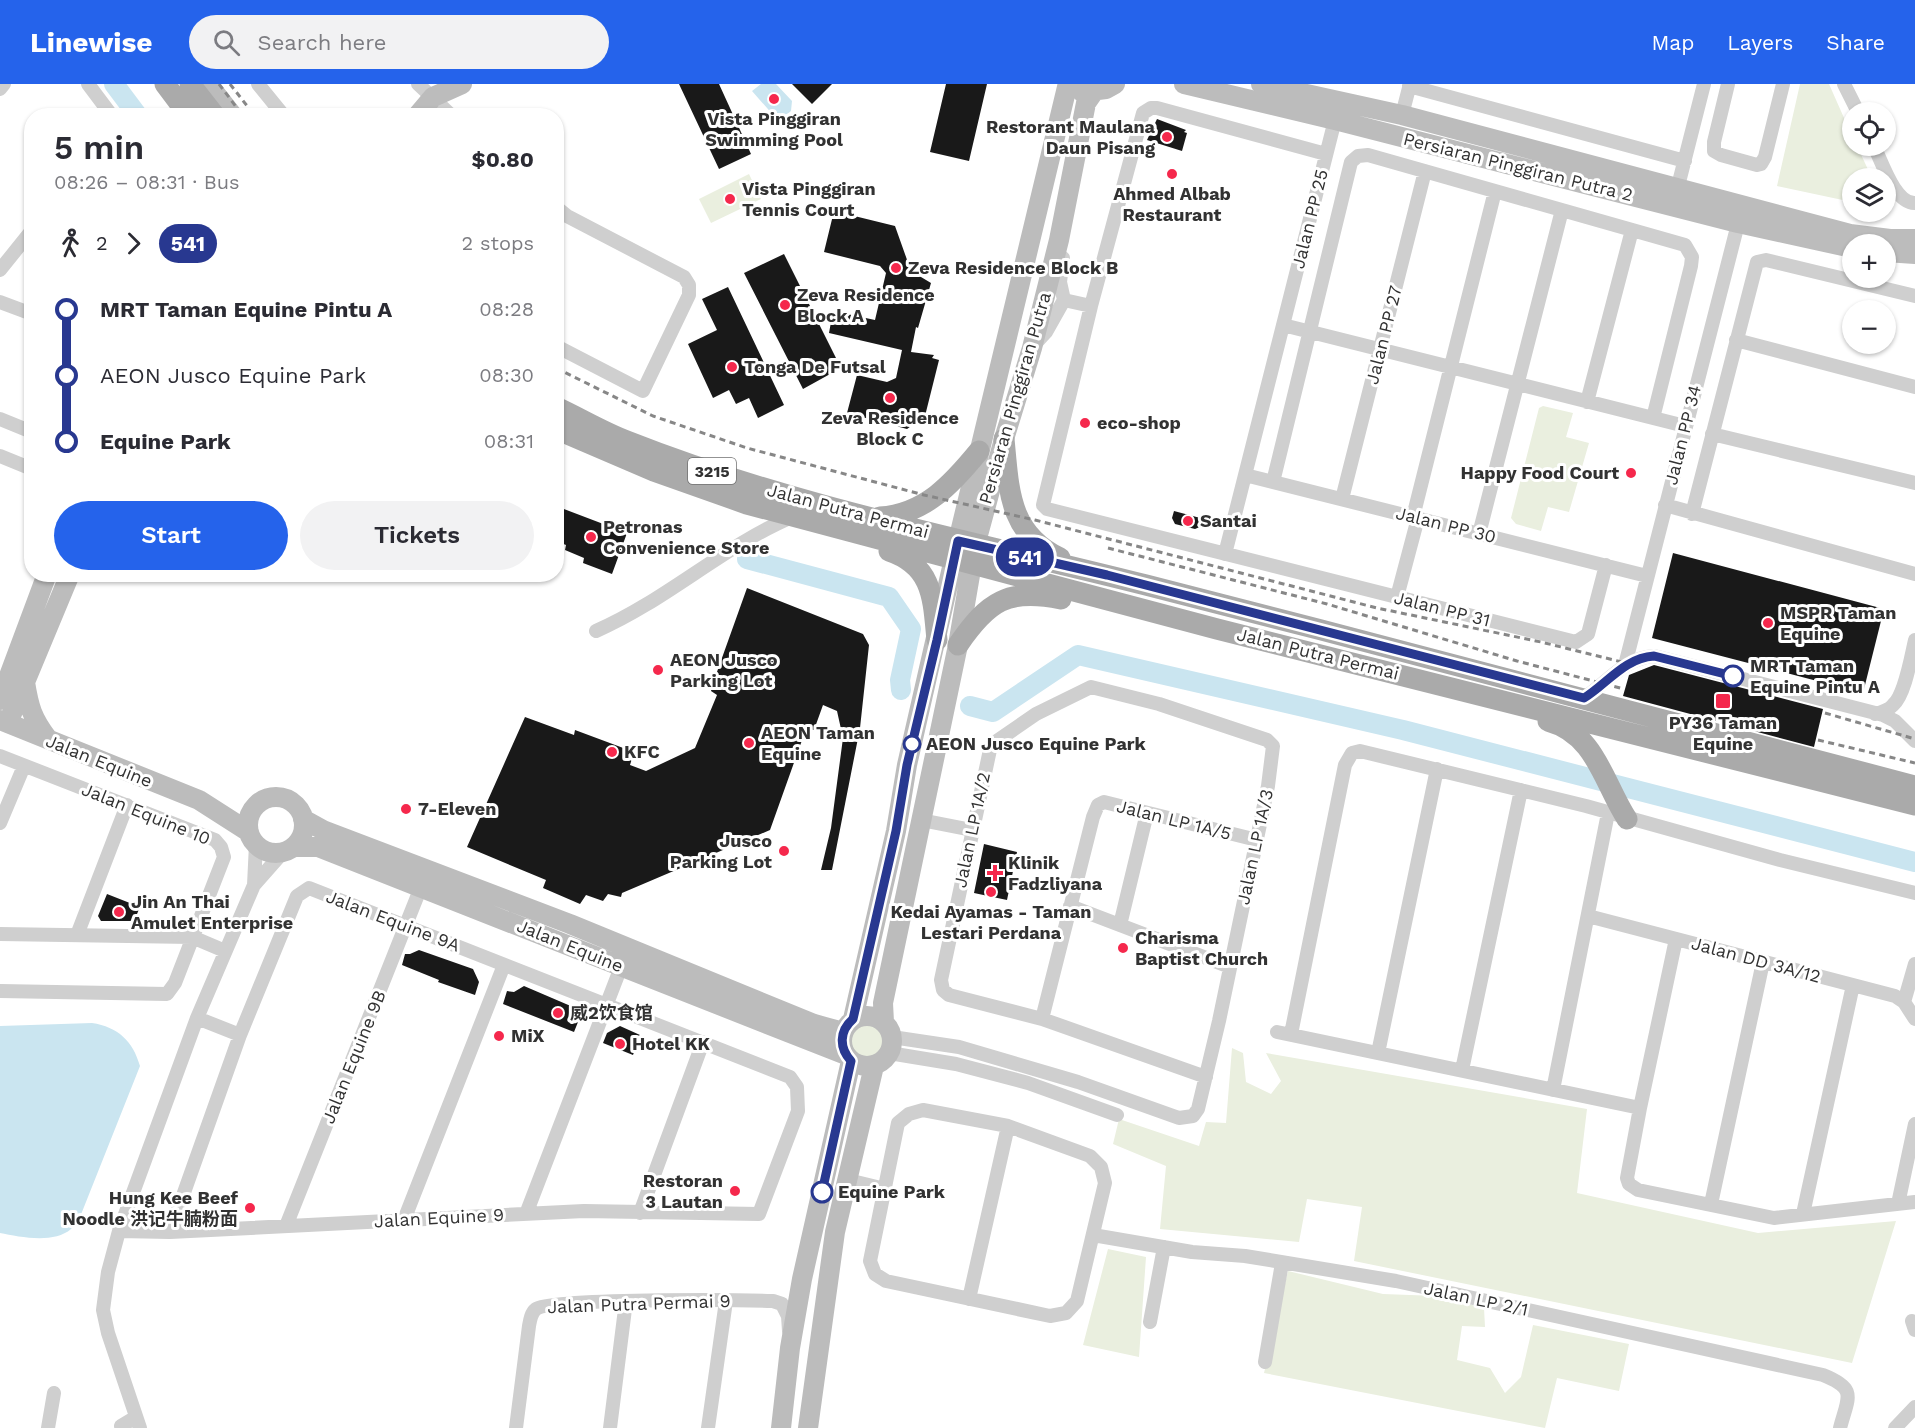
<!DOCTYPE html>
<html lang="en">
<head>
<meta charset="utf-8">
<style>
  body { margin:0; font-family:"Work Sans","Noto Sans SC",sans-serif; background:#f2f2f3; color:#2b2b33; height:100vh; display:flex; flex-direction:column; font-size:22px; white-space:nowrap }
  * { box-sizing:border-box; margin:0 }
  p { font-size:20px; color:#7c7c81 }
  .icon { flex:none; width:33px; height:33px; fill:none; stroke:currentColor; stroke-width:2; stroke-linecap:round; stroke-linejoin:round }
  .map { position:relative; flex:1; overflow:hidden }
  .details { position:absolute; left:24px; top:24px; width:540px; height:474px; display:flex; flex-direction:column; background:#fff; border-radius:24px; box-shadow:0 2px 4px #0004 }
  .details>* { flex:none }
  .badge { padding:0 12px; border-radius:20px; font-size:21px; line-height:39px }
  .tools { position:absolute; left:1842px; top:18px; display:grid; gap:12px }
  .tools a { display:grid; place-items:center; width:54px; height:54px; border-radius:50%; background:#fff; box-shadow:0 2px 4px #0004; font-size:30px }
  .map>.badge { position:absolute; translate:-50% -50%; box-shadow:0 0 0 3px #fff }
  .legs { display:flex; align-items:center; gap:9px; height:66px; padding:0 30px; font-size:20px }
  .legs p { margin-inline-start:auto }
  .overview { display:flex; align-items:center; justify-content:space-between; height:102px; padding:0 30px }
  h1 { font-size:33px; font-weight:600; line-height:45px }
  .button { display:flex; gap:12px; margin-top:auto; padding:12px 30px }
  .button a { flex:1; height:69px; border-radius:36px; background:#2563eb; color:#fff; font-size:24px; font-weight:600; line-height:69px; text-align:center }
  .button a+a { background:#f2f2f3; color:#2b2b33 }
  ul { padding:0 30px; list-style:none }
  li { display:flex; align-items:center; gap:21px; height:66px; font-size:22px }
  li i { display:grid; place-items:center; width:9px; height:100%; margin:0 8px; background:currentColor }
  li i::after { content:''; width:15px; height:15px; margin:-8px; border:4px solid; border-radius:50%; background:#fff }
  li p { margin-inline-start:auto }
  li:first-child i { background:linear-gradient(#0000 50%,currentColor 0) }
  li:last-child i { background:linear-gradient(currentColor 50%,#0000 0) }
  header { display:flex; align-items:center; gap:36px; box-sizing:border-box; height:84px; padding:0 30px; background:#2563eb; color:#fff }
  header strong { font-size:28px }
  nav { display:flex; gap:33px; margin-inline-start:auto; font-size:21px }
  .search { width:420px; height:54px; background:#f2f2f3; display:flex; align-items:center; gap:15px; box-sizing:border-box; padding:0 21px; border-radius:33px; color:#7c7c81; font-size:22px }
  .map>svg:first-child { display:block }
  .green { fill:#eaefdf }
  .water { fill:#cae5f0 }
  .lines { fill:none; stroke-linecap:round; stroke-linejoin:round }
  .river { stroke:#cae5f0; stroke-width:20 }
  .building { fill:#191919 }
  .street { stroke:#cfcfcf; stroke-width:14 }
  .secondary { stroke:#bcbcbc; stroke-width:20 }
  .primary { stroke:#aaa; stroke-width:21 }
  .rail { stroke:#878787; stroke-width:3; stroke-dasharray:6 4.5; stroke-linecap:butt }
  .line-1-casing { stroke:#fff; stroke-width:14 }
  .line-1 { stroke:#283890; stroke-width:9 }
  .poi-dot { fill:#f5284c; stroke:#fff; stroke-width:2 }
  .stop-1-dot { fill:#fff; stroke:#283890; stroke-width:3 }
  .labels { text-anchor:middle; stroke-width:6; stroke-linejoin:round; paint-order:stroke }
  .shield { fill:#fff; stroke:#707070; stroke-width:1.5 }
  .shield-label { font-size:16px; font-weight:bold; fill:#323232 }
  .poi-label { font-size:18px; font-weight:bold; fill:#323232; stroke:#fff; text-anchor:start }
  .street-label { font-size:18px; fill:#323232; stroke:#fff }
  .stop-label { font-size:18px; font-weight:bold; fill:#323232; stroke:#fff; text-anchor:start }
</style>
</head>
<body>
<header>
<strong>Linewise</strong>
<div class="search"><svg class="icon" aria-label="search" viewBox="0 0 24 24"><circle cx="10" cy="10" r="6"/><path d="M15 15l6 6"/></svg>Search here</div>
<nav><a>Map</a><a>Layers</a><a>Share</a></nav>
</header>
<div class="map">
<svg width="1915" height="1344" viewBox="0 0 1915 1344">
  <rect width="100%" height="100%" fill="#fff"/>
  <!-- green -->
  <path class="green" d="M 1800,0 L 1829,0 L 1852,52 L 1852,62 L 1857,62 L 1872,94 L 1852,94 L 1852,118 L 1777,102 Z
    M 749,90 L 761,115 L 711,139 L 699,115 Z
    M 1543,322 L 1573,329 L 1566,353 L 1589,359 L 1569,428 L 1548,423 L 1541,447 L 1516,440 L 1511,434 L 1539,324 Z
    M848 956a18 18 0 1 1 36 0a18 18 0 1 1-36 0Z
    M 1232,964 L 1243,969 L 1246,998 L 1271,1010 L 1281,997 L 1266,969 L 1587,1025 L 1577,1109 L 1758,1149 L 1896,1137 L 1852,1279 L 1354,1177 L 1362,1123 L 1307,1115 L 1299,1158 L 1160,1145 L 1166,1082 L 1113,1060 L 1119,1035 L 1199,1062 L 1206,1038 L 1226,1039 Z
    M 1108,1165 L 1146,1173 L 1139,1273 L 1083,1261 Z
    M 1288,1187 L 1383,1210 L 1437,1212 L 1484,1224 L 1485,1243 L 1462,1242 L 1457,1276 L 1490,1284 L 1505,1309 L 1521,1293 L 1533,1241 L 1629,1260 L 1619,1307 L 1557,1294 L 1545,1344 L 1264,1289 Z"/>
  <!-- water -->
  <path class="water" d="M 761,0 L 776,0 L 792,17 L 791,27 L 786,31 L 774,32 L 752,7 Z
    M 92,939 C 118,943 133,957 140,982 L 80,1133 C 77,1136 74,1142 71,1145 C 54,1160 20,1153 0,1149 L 0,942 Z"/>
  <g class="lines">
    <!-- river -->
    <path class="river" d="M 114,0 L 138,32
      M 747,475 L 889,513 L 911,545 L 900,596 L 901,606
      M 970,622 L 993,628 L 1078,571 L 1403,646 L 1915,778"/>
  </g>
  <!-- building -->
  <path class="building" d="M 679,0 L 719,0 L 751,70 L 719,85 Z
    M 792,0 L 832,0 L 812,20 Z
    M 946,0 L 987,0 L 969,77 L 930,68 Z
    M 1157,35 L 1186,46 L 1184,48 L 1187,49 L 1182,67 L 1147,56 Z
    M 834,127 L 895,142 L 911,187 L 931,199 L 918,244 L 916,243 L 911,268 L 934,271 L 932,274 L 939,276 L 925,332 L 907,345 L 847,329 L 857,291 L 887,298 L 896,294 L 902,266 L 829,249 L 833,227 L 875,236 L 886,189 L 880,182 L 824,168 Z
    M 784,170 L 841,284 L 803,305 L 744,189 Z
    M 728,203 L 784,321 L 758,334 L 749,314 L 736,320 L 729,306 L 713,314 L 688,260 L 717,246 L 702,215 Z
    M 556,422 L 627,449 L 612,490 L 583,479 L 584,474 L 565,466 L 566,461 L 556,457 Z
    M 1174,427 L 1204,435 L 1202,442 L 1195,445 L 1175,440 L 1172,434 Z
    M 1673,469 L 1884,525 L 1863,609 L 1652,554 Z
    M 747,504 L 863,550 L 869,561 L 860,644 L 832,786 L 821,786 L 831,744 L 843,654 L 837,627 L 823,621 L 814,646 L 806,645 L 770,746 L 622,809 L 621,813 L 608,810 L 603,817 L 586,811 L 580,820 L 543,804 L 546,796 L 467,763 L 525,633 L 574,651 L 575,646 L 634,668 L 630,681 L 646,687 L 695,664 L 717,611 L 711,607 L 713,599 Z
    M 1654,581 L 1823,625 L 1814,663 L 1623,612 L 1629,591 Z
    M 984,760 L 1017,768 L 1007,816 L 974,809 Z
    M 107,810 L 140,823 L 134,837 L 101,837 L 98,832 Z
    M 419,866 L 473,885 L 479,898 L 475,911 L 438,898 L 439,896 L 402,881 L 405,870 L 410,870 Z
    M 524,902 L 573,923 L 578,938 L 574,948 L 503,920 L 507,907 L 514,908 Z
    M 620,942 L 640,951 L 633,971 L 603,959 L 607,949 Z"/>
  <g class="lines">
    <!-- street -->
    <path class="street" d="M 88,0 L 112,32
      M 258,0 L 284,32
      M 418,0 L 452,32
      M 1728,0 L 1714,58 L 1714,67 L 1721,71 L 1757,81 L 1761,80 L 1765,73 L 1783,0
      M 1844,0 L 1858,28
      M 1409,2 L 1685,77
      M 0,5 L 4,0
      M 1402,31 L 1410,0
      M 1874,62 C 1882,78 1895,120 1915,119
      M 1326,70 L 1157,24 L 1151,24 L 1143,29 L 1091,222 L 1043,421 L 1047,425 L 1576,558 L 1588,550 L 1606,481
      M 1677,106 L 1704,0
      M 556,123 L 567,132 L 684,193 L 689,201 L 689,211 L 643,307 L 556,262
      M 1063,174 L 1060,198 L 1064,216
      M 0,186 L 32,146
      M 1064,216 L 1091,222
      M 0,218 L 32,230
      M 1283,241 L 1685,342
      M 1736,256 L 1915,303
      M 1034,261 L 1046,248 L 1064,216
      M 1587,318 L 1632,146
      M 0,335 L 32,348
      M 1712,350 L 1915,399
      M 0,372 L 32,385
      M 1245,391 L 1647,492
      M 1273,398 L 1351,78 L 1358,72 L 1368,71 L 1685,161 L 1692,173 L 1691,182 L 1653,334
      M 1342,415 L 1425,87
      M 1665,421 L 1915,490
      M 1692,430 L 1757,178 L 1766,176 L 1915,212
      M 1413,433 L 1495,107
      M 1479,450 L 1562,126
      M 1225,470 L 1337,28
      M 1397,513 L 1418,434
      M 596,547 C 667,516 723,462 794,432
      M 1625,581 L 1740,132
      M 1584,614 C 1607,599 1624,574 1654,572 L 1883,631 L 1895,637 L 1915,657
      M 1875,630 C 1882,628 1889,626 1893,621 C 1905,611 1911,573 1915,556
      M 0,672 L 215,756 L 221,763 L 224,773 L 175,899 L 167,910 L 0,907
      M 921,736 L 972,746
      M 0,739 L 24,682
      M 254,801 L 256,760
      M 1070,822 L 1230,883
      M 1588,832 L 1895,912 L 1904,918 L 1915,935
      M 1120,841 L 1147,729
      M 0,850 L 192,853 L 225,867
      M 77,851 L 127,721
      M 1676,855 L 1640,1024 L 1627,1094 L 1629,1100 L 1638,1106 L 1774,1134 L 1915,1118
      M 1904,918 L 1915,880
      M 197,934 L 240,951
      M 1042,935 L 1093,733 L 1098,721 L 1104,718 L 1257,756
      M 1277,948 L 1640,1024
      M 1291,950 L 1345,681 L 1352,669 L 1360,667 L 1586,722 L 1780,776 L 1915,809
      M 892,953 L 959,963 L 1078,998 L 1179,1034 L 1193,1032 L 1198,1025 L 1219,937 L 1268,702 L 1273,662 L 1267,656 L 1159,620 L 1091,603 L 1036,630 L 991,661 L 941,896 L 943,906 L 949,911 L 1042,935 L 1206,993
      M 889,969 L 956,980 L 1028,999 L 1117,1031
      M 1378,969 L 1437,685
      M 1462,986 L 1521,706
      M 1553,1006 L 1608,729
      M 923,1026 L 1008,1042 L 1090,1072 L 1101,1083 L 1105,1099 L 1077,1217 L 1066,1229 L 1050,1232 L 886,1197 L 875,1190 L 870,1177 L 898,1039 L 909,1030 Z
      M 848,1096 L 885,1105
      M 1711,1120 L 1763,878
      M 1898,1120 L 1915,1040
      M 640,1129 L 703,958
      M 526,1130 L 621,883
      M 1803,1130 L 1853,901
      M 404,1136 L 504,881
      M 286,1142 L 421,803
      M 119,1147 L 170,1148 L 584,1127 L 759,1130 L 798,1027 L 797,1003 L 790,993 L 309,804 L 297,812 L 240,951 L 170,1148
      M 1093,1151 L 1192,1168 L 1245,1172 L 1396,1197 L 1823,1291 C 1858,1305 1848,1313 1840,1344
      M 969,1215 L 1008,1042
      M 1912,1237 L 1915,1246
      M 1150,1238 L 1164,1163
      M 1265,1278 L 1282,1179
      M 121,1342 L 136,1333
      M 48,1344 L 54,1309
      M 140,1344 L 108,1249 L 103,1226 L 108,1188 L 119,1147 L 197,934 L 254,801 L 284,767
      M 516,1344 L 529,1242 C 530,1236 531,1229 536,1225 C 552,1214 741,1216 773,1217 L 782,1220 L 788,1232 L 789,1247
      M 610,1344 L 626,1217
      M 708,1344 L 726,1217
      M 1895,1344 L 1915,1323"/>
    <!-- secondary -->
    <path class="secondary" d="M 208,0 L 233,32
      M 1184,0 L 1335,36 L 1738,139 L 1852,164
      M 1261,0 L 1402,31 L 1850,150 L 1890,155 L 1915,155
      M 1082,8 L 1106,5 L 1115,0
      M 417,32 L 433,13 L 462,0
      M 1886,168 L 1915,170
      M 25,598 C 29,623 32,634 48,655
      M 0,616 L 47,490
      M 0,636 L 199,716 L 249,748
      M 8,639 L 70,490
      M248 741a28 28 0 1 1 56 0a28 28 0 1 1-56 0Z
      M 303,735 L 323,746 L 570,840 L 814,940 L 843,948
      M 293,763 L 318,763 L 846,971
      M842 957a25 25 0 1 1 50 0a25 25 0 1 1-50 0Z
      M 853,935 L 896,747 L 907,681 L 958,457 L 1067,3
      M 884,938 L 883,919 L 958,561 L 975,462 L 1004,355 L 1032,264 L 1059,156 L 1086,19 L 1093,9
      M 781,1344 L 790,1264 L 802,1195 L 851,977
      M 808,1344 L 835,1148 L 874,982"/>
    <!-- primary -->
    <path class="primary" d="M 165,0 L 189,32
      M 190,0 L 215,32
      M 556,323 C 580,334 603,348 627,357 C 794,423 972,457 1146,501 C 1403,566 1659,636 1915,702
      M 556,345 L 654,387 L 747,420 L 1217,545 L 1915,721
      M 1004,355 C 1009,405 1008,449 1060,474
      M 880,433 C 925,430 952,400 979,367
      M 889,467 C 934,482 933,516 937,556
      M 958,561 C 988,517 1008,504 1061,515
      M 1548,637 C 1596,650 1603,698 1627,735"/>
    <!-- rail -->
    <path class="rail" d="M 219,0 L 243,32
      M 230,0 L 255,32
      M 556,284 L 653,332 L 747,364 L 924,411 L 1035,436 L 1377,524 L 1541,558 L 1630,580
      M 1108,464 L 1327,520 L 1517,577 L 1624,605
      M 1825,629 L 1915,655
      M 1818,656 L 1915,679"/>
  </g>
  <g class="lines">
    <!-- line-1 casing -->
    <g class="line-1-casing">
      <path id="line-1" d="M 822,1108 L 851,977 C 839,964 839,947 853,935 L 896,747 L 907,681 L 937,556 L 958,457 L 1107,491 L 1584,614 C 1607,600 1624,574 1654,572 L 1733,592"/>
    </g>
    <!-- line-1 -->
    <use href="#line-1" class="line-1"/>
  </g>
  <!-- markers -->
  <g class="poi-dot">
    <circle cx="774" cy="15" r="6"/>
    <circle cx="1167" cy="53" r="6"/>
    <circle cx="1172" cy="90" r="6"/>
    <circle cx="730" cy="115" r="6"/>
    <circle cx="896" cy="184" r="6"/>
    <circle cx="785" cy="221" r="6"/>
    <circle cx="732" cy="283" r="6"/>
    <circle cx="890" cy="314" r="6"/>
    <circle cx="1085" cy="339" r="6"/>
    <circle cx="1631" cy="389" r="6"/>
    <circle cx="1188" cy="437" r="6"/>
    <circle cx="591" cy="453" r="6"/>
    <circle cx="1768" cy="539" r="6"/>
    <circle cx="658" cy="586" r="6"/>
    <rect x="1715" y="609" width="16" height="16" rx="3"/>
    <circle cx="749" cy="659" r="6"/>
    <circle cx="612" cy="668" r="6"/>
    <circle cx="406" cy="725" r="6"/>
    <circle cx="784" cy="767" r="6"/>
    <path d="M992 780h6v6h6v6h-6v6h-6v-6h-6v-6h6z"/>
    <circle cx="991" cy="808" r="6"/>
    <circle cx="119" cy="828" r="6"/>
    <circle cx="1123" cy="864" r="6"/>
    <circle cx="558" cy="929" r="6"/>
    <circle cx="499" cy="952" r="6"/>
    <circle cx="620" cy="960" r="6"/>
    <circle cx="735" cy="1107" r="6"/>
    <circle cx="250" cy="1124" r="6"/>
  </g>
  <g class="stop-1-dot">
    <circle cx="1733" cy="592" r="10"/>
    <circle cx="912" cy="660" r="8"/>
    <circle cx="822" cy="1108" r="10"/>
  </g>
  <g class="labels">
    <!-- shield labels -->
    <rect class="shield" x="688" y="374" width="48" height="26" rx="4.5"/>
    <g class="shield-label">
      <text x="712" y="393">3215</text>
    </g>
    <!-- poi labels -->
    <g class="poi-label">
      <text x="774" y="41" text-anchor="middle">Vista Pinggiran<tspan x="774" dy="21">Swimming Pool</tspan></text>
      <text x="1155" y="49" text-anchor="end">Restorant Maulana<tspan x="1155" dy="21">Daun Pisang</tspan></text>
      <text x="742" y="111">Vista Pinggiran<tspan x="742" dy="21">Tennis Court</tspan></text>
      <text x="1172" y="116" text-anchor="middle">Ahmed Albab<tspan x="1172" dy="21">Restaurant</tspan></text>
      <text x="908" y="190">Zeva Residence Block B</text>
      <text x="797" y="217">Zeva Residence<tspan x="797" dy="21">Block A</tspan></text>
      <text x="744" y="289">Tonga De Futsal</text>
      <text x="890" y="340" text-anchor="middle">Zeva Residence<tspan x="890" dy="21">Block C</tspan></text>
      <text x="1097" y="345">eco-shop</text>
      <text x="1619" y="395" text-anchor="end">Happy Food Court</text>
      <text x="1200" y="443">Santai</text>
      <text x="603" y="449">Petronas<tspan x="603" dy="21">Convenience Store</tspan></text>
      <text x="1780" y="535">MSPR Taman<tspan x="1780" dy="21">Equine</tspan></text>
      <text x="670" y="582">AEON Jusco<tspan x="670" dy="21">Parking Lot</tspan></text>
      <text x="1723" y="645" text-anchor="middle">PY36 Taman<tspan x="1723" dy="21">Equine</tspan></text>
      <text x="761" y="655">AEON Taman<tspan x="761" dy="21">Equine</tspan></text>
      <text x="624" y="674">KFC</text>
      <text x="418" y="731">7-Eleven</text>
      <text x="772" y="763" text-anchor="end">Jusco<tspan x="772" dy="21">Parking Lot</tspan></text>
      <text x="1008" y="785">Klinik<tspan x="1008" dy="21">Fadzliyana</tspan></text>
      <text x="131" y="824">Jin An Thai<tspan x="131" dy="21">Amulet Enterprise</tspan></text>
      <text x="991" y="834" text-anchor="middle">Kedai Ayamas - Taman<tspan x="991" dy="21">Lestari Perdana</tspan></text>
      <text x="1135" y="860">Charisma<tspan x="1135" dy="21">Baptist Church</tspan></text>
      <text x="570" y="935">威2饮食馆</text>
      <text x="511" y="958">MiX</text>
      <text x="632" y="966">Hotel KK</text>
      <text x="723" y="1103" text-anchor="end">Restoran<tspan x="723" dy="21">3 Lautan</tspan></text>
      <text x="238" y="1120" text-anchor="end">Hung Kee Beef<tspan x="238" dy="21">Noodle 洪记牛腩粉面</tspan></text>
    </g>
    <!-- street labels -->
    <g class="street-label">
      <text transform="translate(1518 83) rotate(14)" y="6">Persiaran Pinggiran Putra 2</text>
      <text transform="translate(1310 135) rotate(-76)" y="6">Jalan PP 25</text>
      <text transform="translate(1384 251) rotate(-76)" y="6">Jalan PP 27</text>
      <text transform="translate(1015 314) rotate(-74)" y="6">Persiaran Pinggiran Putra</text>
      <text transform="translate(1683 351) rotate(-76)" y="6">Jalan PP 34</text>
      <text transform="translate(848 427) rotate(15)" y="6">Jalan Putra Permai</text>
      <text transform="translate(1446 441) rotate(14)" y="6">Jalan PP 30</text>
      <text transform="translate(1442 525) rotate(14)" y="6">Jalan PP 31</text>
      <text transform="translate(1318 570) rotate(14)" y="6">Jalan Putra Permai</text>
      <text transform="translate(99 677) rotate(22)" y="6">Jalan Equine</text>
      <text transform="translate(146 730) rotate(22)" y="6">Jalan Equine 10</text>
      <text transform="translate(1174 736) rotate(14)" y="6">Jalan LP 1A/5</text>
      <text transform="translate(972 746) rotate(-78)" y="6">Jalan LP 1A/2</text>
      <text transform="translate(1255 763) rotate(-78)" y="6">Jalan LP 1A/3</text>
      <text transform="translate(393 837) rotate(21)" y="6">Jalan Equine 9A</text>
      <text transform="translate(570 862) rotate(22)" y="6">Jalan Equine</text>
      <text transform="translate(1756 876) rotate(15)" y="6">Jalan DD 3A/12</text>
      <text transform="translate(354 973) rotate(-68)" y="6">Jalan Equine 9B</text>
      <text transform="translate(439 1134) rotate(-3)" y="6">Jalan Equine 9</text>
      <text transform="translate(1476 1215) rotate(12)" y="6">Jalan LP 2/1</text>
      <text transform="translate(639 1220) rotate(-2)" y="6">Jalan Putra Permai 9</text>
    </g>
    <!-- stop labels -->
    <g class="stop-label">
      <text x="1750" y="588">MRT Taman<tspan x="1750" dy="21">Equine Pintu A</tspan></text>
      <text x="926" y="666">AEON Jusco Equine Park</text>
      <text x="838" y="1114">Equine Park</text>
    </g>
  </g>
</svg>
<div class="tools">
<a><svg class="icon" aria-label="locate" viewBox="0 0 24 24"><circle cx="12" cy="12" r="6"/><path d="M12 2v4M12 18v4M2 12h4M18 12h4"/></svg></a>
<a><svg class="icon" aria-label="layers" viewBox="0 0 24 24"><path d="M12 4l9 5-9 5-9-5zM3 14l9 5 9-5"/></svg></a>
<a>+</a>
<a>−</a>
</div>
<b class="badge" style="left:1025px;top:473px;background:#283890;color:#fff">541</b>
<section class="details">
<div class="overview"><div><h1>5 min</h1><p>08:26 – 08:31 · Bus</p></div><b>$0.80</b></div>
<div class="legs"><svg class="icon" aria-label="walk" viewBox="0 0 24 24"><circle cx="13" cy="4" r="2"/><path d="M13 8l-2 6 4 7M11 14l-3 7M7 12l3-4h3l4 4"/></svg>2<svg class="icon" aria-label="forward" viewBox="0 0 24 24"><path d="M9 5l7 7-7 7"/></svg><b class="badge" style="background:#283890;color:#fff">541</b><p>2 stops</p></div>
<ul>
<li><i style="color:#283890"></i><b>MRT Taman Equine Pintu A</b><p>08:28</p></li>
<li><i style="color:#283890"></i><span>AEON Jusco Equine Park</span><p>08:30</p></li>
<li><i style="color:#283890"></i><b>Equine Park</b><p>08:31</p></li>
</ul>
<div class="button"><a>Start</a><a>Tickets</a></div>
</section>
</div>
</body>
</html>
